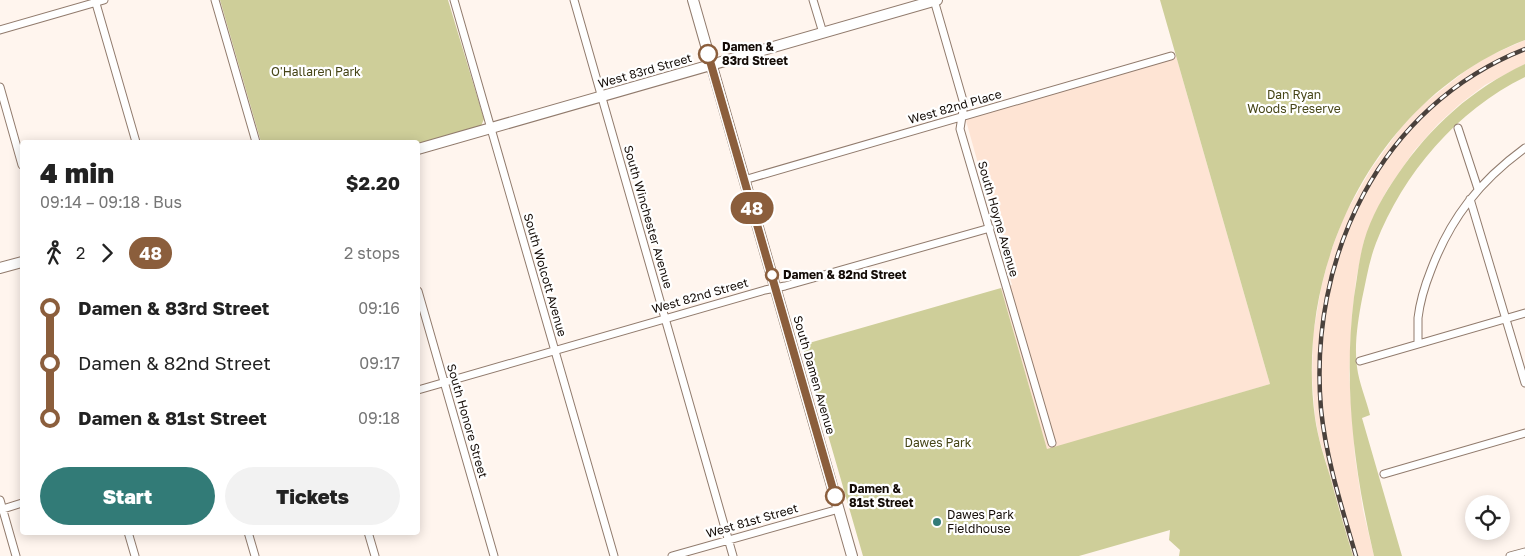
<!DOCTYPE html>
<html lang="en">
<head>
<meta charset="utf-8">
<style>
  body { margin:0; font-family:"Golos Text",sans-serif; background:#f2f2f2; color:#222; height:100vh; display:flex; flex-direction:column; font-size:19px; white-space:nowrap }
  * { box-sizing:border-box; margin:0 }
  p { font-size:16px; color:#767676 }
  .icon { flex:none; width:28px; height:28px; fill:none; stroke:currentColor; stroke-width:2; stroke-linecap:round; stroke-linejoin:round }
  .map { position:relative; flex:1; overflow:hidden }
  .details { position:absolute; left:20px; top:140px; width:400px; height:395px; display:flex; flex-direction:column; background:#fff; border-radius:5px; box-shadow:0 2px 12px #0003 }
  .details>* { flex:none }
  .badge { padding:0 10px; border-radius:16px; font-size:18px; line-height:32px }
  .controls { position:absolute; left:1465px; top:495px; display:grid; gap:10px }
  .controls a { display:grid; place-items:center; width:45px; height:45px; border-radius:50%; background:#fff; box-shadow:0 2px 12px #0003; font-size:25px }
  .map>.badge { position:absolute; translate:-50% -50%; box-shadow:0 0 0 2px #fff }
  .legs { display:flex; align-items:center; gap:8px; height:55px; padding:0 20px; font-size:16px }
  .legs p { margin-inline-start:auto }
  .headline { display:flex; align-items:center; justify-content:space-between; height:85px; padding:0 20px }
  h1 { font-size:28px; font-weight:800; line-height:38px }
  .primary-button { display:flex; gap:10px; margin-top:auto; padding:10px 20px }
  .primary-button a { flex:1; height:58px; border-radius:30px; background:#327b77; color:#fff; font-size:20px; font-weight:800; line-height:58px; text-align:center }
  .primary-button a+a { background:#f2f2f2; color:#222 }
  ul { padding:0 20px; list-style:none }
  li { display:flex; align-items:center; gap:18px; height:55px; font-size:19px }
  li i { display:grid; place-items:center; width:8px; height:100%; margin:0 6px; background:currentColor }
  li i::after { content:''; width:12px; height:12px; margin:-6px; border:4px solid; border-radius:50%; background:#fff }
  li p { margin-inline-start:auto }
  li:first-child i { background:linear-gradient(#0000 50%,currentColor 0) }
  li:last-child i { background:linear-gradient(currentColor 50%,#0000 0) }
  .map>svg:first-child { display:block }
  .built { fill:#fee4d4 }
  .green { fill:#cece99 }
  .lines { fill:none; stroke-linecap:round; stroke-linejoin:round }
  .street-casing { stroke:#917b6d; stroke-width:9 }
  .secondary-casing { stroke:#917b6d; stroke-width:12 }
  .street { stroke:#fff; stroke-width:7 }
  .secondary { stroke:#fff; stroke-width:10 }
  .rail-casing { stroke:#4a413c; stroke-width:4.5 }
  .rail { stroke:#fff; stroke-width:2.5; stroke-dasharray:8; stroke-linecap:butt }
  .line-1-casing { stroke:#fff; stroke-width:11 }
  .line-1 { stroke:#8b5e3c; stroke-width:8 }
  .stop-1-dot { fill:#fff; stroke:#8b5e3c; stroke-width:2.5 }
  .poi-dot { fill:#327b77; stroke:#fff; stroke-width:2 }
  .labels { text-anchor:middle; stroke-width:4.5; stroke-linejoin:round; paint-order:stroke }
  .stop-label { font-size:12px; font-weight:bold; fill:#140c07; stroke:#fff; text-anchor:start }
  .street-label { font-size:12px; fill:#140c07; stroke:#fff }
  .park-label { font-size:12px; fill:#464517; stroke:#fff }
  .poi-label { font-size:12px; fill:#140c07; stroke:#fff; text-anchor:start }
</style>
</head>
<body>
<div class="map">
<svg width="1525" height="556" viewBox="0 0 1525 556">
  <rect width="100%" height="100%" fill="#fff5ee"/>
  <!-- built -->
  <path class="built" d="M 1525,40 L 1525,64 L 1485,85 L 1460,104 L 1438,124 L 1414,151 L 1387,190 L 1375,213 L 1364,241 L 1356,280 L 1352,316 L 1349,374 L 1355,457 L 1363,510 L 1374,556 L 1353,556 L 1319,438 L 1315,417 L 1312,377 L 1313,335 L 1321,288 L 1329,257 L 1344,216 L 1371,169 L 1399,130 L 1421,106 L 1464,72 L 1487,57 Z
    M 1176,56 L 1270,384 L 1047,450 L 1001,288 L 1012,285 L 965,117 Z"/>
  <!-- green -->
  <path class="green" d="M 220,0 L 448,0 L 484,119 L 481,126 L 418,145 L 418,142 L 261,142 Z
    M 1160,0 L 1525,0 L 1525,40 C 1377,97 1294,264 1315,418 C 1318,438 1324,457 1330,476 C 1337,503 1345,529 1353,556 L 1179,556 L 1180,550 L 1169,540 L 1170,530 L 1079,556 L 863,556 L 802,345 L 1001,288 L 1047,449 L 1270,384 Z
    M 1525,64 L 1525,77 C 1457,110 1403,174 1376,243 C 1369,261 1366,281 1362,299 C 1358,320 1354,345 1357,367 C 1359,383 1366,399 1370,415 L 1362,418 L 1402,556 L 1374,556 C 1354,471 1343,384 1354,297 C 1357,279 1359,259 1364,241 C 1371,217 1384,194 1398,174 C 1431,126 1472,89 1525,64 Z"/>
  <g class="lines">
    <!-- street casing -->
    <g class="street-casing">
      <path id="street" d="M 95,0 L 136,142
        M 215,0 L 256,142
        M 454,0 L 614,556
        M 574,0 L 733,556
        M 813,0 L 823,33
        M 934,0 L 964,104 L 960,129 L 1052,443
        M 0,30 L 104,0
        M 0,87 L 22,165
        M 1458,128 L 1478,189
        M 744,180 L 1171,56
        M 1470,199 L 1525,383
        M 418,291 L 494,556
        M 1418,344 C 1418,336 1418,327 1418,318 C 1420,301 1425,285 1431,270 C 1451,217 1480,181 1525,148
        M 1360,361 L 1525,313
        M 418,390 L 765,290 L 785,286 L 990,228
        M 1384,474 L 1525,433
        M 0,500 L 16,556
        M 0,510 L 22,503
        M 128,532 L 135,556
        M 248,532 L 255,556
        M 368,532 L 375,556
        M 672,556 L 839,509
        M 1510,556 L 1525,552"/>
    </g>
    <!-- secondary casing -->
    <g class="secondary-casing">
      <path id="secondary" d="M 693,0 L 852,556
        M 418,149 L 937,0
        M 0,268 L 22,262"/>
    </g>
    <!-- street -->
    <use href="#street" class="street"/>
    <!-- secondary -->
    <use href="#secondary" class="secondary"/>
    <!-- rail casing -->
    <g class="rail-casing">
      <path id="rail" d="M 1356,556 C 1342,508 1326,459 1321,409 C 1308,258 1380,106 1525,49"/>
    </g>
    <!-- rail -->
    <use href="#rail" class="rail"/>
  </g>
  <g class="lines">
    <!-- line-1 casing -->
    <g class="line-1-casing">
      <path id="line-1" d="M 708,54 L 835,496"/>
    </g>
    <!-- line-1 -->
    <use href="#line-1" class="line-1"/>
  </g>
  <!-- markers -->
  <g class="stop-1-dot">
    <circle cx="708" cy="54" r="9"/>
    <circle cx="772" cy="275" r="6"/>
    <circle cx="835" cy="496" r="9"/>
  </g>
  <circle class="poi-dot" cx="937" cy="522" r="5"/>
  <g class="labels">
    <!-- stop labels -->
    <g class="stop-label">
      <text x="722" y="51">Damen &amp;<tspan x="722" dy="14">83rd Street</tspan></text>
      <text x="783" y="279">Damen &amp; 82nd Street</text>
      <text x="849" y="493">Damen &amp;<tspan x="849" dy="14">81st Street</tspan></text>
    </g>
    <!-- street labels -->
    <g class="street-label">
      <text transform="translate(645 71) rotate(-16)" y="4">West 83rd Street</text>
      <text transform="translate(955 107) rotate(-16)" y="4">West 82nd Place</text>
      <text transform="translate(648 217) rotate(74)" y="4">South Winchester Avenue</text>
      <text transform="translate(998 219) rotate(74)" y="4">South Hoyne Avenue</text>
      <text transform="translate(545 275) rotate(74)" y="4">South Wolcott Avenue</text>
      <text transform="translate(700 296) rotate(-16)" y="4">West 82nd Street</text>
      <text transform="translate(814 375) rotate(74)" y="4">South Damen Avenue</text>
      <text transform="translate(467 421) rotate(74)" y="4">South Honore Street</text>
      <text transform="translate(752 521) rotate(-16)" y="4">West 81st Street</text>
    </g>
    <!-- park labels -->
    <g class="park-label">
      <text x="316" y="76">O'Hallaren Park</text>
      <text x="1294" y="99">Dan Ryan<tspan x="1294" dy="14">Woods Preserve</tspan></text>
      <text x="938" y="447">Dawes Park</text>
    </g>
    <!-- poi labels -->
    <g class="poi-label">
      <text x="947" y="519">Dawes Park<tspan x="947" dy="14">Fieldhouse</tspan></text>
    </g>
  </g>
</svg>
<div class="controls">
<a><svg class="icon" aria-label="locate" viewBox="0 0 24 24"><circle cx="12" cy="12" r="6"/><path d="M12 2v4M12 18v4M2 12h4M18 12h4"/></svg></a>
</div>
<b class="badge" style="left:752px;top:208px;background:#8b5e3c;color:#fff">48</b>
<section class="details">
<div class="headline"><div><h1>4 min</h1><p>09:14 – 09:18 · Bus</p></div><b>$2.20</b></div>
<div class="legs"><svg class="icon" aria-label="walk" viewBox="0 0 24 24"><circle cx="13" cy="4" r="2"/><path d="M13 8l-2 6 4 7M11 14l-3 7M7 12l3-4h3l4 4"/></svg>2<svg class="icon" aria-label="forward" viewBox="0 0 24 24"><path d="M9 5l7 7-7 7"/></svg><b class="badge" style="background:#8b5e3c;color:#fff">48</b><p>2 stops</p></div>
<ul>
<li><i style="color:#8b5e3c"></i><b>Damen &amp; 83rd Street</b><p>09:16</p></li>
<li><i style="color:#8b5e3c"></i><span>Damen &amp; 82nd Street</span><p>09:17</p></li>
<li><i style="color:#8b5e3c"></i><b>Damen &amp; 81st Street</b><p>09:18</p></li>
</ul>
<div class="primary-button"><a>Start</a><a>Tickets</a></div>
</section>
</div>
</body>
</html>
